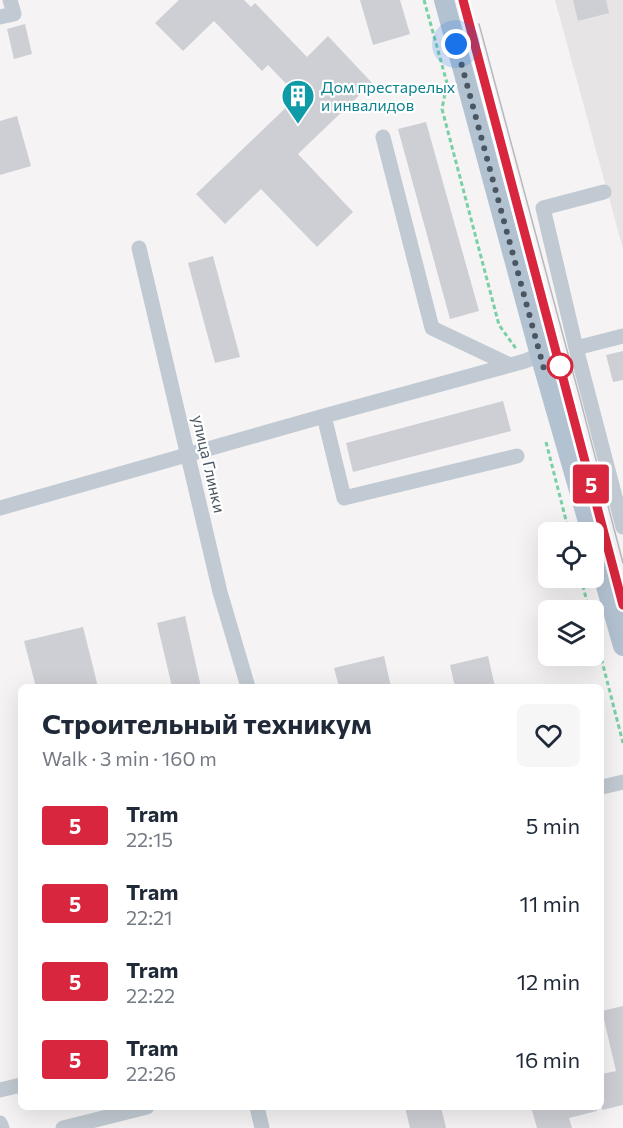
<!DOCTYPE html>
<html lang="en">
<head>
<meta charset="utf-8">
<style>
  body { margin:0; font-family:Commissioner,sans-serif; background:#f6f6f7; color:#1f2937; height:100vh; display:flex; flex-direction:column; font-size:22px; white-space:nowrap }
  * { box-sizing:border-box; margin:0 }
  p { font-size:20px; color:#747a83 }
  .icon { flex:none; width:33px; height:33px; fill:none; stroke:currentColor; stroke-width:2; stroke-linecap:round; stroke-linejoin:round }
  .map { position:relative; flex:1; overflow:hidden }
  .sheet { position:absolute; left:18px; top:684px; width:586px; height:426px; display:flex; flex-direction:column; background:#fff; border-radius:9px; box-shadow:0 6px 24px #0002 }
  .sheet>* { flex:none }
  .badge { padding:0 12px; border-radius:4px; font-size:21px; line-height:39px }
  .fabs { position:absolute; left:538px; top:522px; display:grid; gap:12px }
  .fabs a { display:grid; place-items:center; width:66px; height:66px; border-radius:9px; background:#fff; box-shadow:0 6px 24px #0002; font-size:30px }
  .you { position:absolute; width:30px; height:30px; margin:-15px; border:4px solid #fff; border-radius:50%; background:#1a73e8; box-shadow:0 0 0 9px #1a73e833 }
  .map>.badge { position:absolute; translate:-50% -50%; box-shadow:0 0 0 3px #fff }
  .round { display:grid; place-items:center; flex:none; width:63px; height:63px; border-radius:9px; background:#f6f6f7 }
  .headline { display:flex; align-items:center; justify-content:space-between; height:102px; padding:0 24px }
  h1 { font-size:28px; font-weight:700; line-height:45px }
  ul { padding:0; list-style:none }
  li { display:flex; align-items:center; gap:18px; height:78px; padding:0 24px }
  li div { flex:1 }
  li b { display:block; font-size:22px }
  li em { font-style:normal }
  li .badge { min-width:66px; font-weight:700; text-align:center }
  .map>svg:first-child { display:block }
  .education { fill:#e6e4e5 }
  .building { fill:#cdcfd5 }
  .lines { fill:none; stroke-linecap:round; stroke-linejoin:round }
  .path { stroke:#7ad0a6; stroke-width:3; stroke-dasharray:4.5 3; stroke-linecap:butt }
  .minor { stroke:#c1cad2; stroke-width:15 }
  .major { stroke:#b3c2d1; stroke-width:20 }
  .tram { stroke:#b5b8bd; stroke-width:1.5 }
  .line-casing { stroke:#fff; stroke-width:14 }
  .line { stroke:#d7263d; stroke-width:9 }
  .walk { stroke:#4a5661; stroke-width:6; stroke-dasharray:0 10.8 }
  .stop-dot { fill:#fff; stroke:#d7263d; stroke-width:3 }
  .labels { text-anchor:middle; stroke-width:4.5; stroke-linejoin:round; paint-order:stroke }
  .culture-label { font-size:16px; fill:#0d838f; stroke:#fff; text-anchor:start }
  .street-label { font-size:16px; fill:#4a5661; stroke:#fff }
</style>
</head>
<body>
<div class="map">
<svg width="623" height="1128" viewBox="0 0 623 1128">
  <rect width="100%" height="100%" fill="#f5f3f3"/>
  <!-- education -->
  <path class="education" d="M 555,0 L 623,0 L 623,249 Z"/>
  <!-- building -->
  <path class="building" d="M 179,0 L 244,0 L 251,7 L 255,3 L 307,57 L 328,36 L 372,83 L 298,154 L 353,212 L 317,247 L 261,189 L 225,224 L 196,194 L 298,96 L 268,65 L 262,71 L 214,21 L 183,51 L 155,23 Z
    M 360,0 L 400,0 L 410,34 L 373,45 Z
    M 573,0 L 606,0 L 609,13 L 578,21 Z
    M 25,24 L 32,54 L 14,59 L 7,29 Z
    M 17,116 L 31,166 L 0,175 L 0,121 Z
    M 426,122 L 479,311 L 450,319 L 398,129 Z
    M 213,256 L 240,357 L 215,363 L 188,263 Z
    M 623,351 L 623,380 L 613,382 L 606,355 Z
    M 503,401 L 511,431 L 353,472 L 346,443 Z
    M 185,616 L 201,687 L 172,687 L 157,623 Z
    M 83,627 L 98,687 L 36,687 L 24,641 Z
    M 384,656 L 391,687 L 339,687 L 334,668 Z
    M 488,656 L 495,687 L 455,687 L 450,665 Z
    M 623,1006 L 623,1105 L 602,1110 L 602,1074 L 616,1071 L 602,1011 Z
    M 405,1107 L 441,1107 L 446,1128 L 410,1128 Z
    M 531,1107 L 597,1107 L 597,1111 L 569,1118 L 572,1128 L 537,1128 Z"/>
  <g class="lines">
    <!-- path -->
    <path class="path" d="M 424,0 L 447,83 L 442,109 L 499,325 L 517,350
      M 546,442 L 569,532
      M 581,578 L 589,610
      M 594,630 L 623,743"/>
    <!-- minor -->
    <path class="minor" d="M 0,17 L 14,14 L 10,0
      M 383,137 L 432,328 L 510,365
      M 604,192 L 543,208 L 576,348 L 623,527
      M 139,248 L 220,592 L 248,687
      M 576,348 L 623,336
      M 324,416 L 344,498 L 517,456
      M 0,508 L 324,416 L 525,361 L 540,355
      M 602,787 L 623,782
      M 0,1090 L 21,1085
      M 257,1107 L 262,1128
      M 0,1123 L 2,1128
      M 63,1128 L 147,1107"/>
    <!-- major -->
    <path class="major" d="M 444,0 L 540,355 L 591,532
      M 594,544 L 623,646"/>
    <!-- tram -->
    <path class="tram" d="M 463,0 L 623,605
      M 479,24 L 578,391 L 623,563"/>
  </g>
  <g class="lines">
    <!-- line casing -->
    <g class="line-casing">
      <path id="line" d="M 463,0 L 623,605"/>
    </g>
    <!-- line -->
    <use href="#line" class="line"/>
    <!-- walk -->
    <path class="walk" d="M 456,44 L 544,369 L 560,366"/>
  </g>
  <!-- icons -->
  <defs>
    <g id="building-pin" transform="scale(1.725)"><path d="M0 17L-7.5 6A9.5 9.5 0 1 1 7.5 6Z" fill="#0f9aa8" stroke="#fff"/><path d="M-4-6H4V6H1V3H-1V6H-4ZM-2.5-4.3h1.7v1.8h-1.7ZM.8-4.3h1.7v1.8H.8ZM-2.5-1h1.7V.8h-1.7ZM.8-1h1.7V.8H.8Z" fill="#fff"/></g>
  </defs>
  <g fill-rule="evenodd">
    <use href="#building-pin" x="298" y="96"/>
  </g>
  <!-- markers -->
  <circle class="stop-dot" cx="560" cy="366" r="12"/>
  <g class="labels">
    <!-- culture labels -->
    <g class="culture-label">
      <text x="321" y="93">Дом престарелых<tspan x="321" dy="18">и инвалидов</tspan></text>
    </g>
    <!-- street labels -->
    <g class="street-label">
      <text transform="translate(209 464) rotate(77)" y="6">улица Глинки</text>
    </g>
  </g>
</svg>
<div class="fabs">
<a><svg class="icon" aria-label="locate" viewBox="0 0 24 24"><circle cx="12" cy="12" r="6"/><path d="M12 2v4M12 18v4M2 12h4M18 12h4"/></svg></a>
<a><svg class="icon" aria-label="layers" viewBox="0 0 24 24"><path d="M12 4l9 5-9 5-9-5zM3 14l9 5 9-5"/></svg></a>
</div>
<div class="you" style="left:456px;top:44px"></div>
<b class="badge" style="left:591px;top:484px;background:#d7263d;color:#fff">5</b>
<section class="sheet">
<div class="headline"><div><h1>Строительный техникум</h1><p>Walk · 3 min · 160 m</p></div><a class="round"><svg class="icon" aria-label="heart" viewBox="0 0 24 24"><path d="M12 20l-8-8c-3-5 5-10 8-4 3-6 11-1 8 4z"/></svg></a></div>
<ul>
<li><span class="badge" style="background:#d7263d;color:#fff">5</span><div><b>Tram</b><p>22:15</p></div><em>5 min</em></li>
<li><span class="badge" style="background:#d7263d;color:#fff">5</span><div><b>Tram</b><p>22:21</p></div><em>11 min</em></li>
<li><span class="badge" style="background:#d7263d;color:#fff">5</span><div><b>Tram</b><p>22:22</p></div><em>12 min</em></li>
<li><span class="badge" style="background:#d7263d;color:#fff">5</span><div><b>Tram</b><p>22:26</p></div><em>16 min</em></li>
</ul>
</section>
</div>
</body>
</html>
